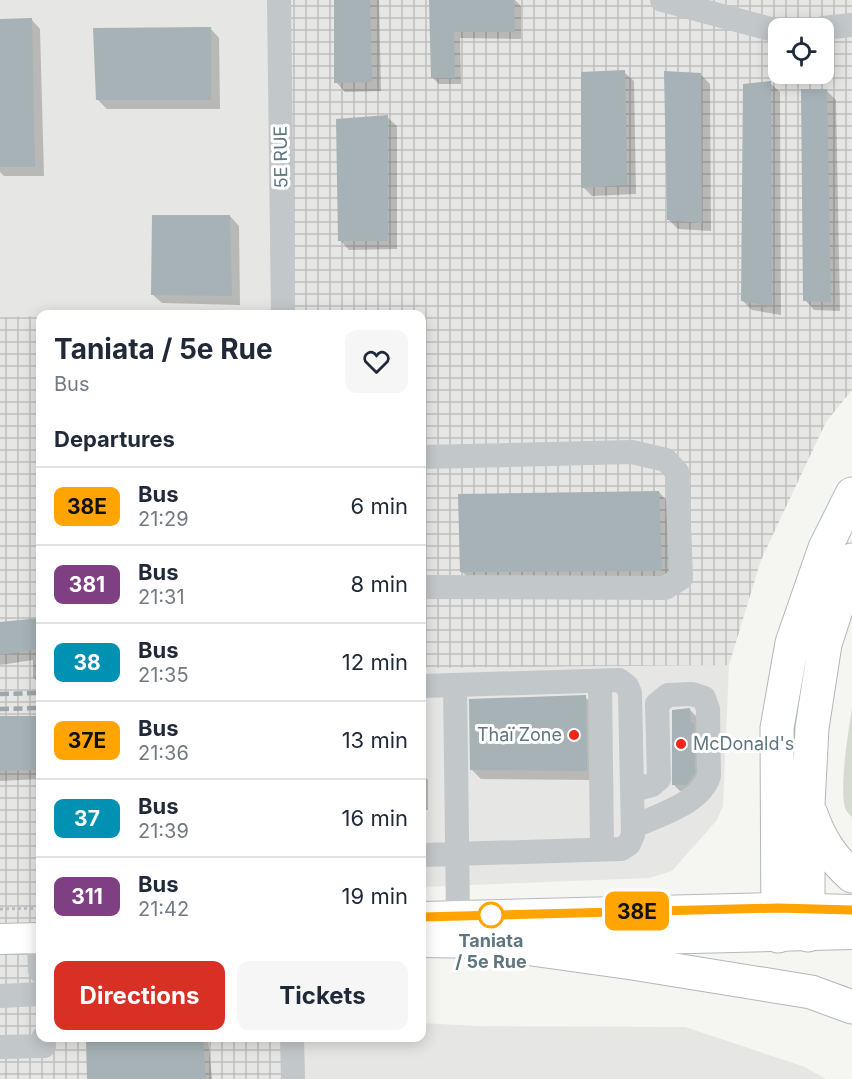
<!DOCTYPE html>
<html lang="en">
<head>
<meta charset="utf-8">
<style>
  body { margin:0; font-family:Inter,sans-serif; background:#f6f6f7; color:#1f2937; height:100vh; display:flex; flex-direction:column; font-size:22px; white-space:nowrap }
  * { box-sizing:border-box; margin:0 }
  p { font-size:20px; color:#747a83 }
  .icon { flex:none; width:33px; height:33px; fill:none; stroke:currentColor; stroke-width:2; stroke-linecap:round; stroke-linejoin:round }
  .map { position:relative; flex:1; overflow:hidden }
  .details { position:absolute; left:36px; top:310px; width:390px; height:732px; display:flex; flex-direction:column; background:#fff; border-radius:12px; box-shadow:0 3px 15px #0003 }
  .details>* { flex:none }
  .badge { padding:0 12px; border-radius:9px; font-size:21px; line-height:39px }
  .buttons { position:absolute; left:768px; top:18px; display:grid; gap:12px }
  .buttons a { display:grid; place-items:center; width:66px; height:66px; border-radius:12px; background:#fff; box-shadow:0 3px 15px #0003; font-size:30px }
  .map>.badge { position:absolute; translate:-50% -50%; box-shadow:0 0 0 3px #fff }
  h2 { padding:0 18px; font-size:22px; line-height:54px }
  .round { display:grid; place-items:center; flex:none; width:63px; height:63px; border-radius:12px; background:#f6f6f7 }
  .overview { display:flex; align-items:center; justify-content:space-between; height:102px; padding:0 18px }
  h1 { font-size:28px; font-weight:700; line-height:45px }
  .button { display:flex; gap:12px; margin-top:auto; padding:12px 18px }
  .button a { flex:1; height:69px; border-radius:12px; background:#d93025; color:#fff; font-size:24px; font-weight:700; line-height:69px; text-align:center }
  .button a+a { background:#f6f6f7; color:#1f2937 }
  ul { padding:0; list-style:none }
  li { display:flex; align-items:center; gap:18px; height:78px; padding:0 18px; border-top:2px solid #e0e1e3 }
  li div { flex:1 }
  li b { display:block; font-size:22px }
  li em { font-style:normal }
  li .badge { min-width:66px; font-weight:700; text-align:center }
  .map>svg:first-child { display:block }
  .built { fill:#e6e6e5 }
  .industrial { fill:url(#industrial-grid); fill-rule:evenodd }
  .grass { fill:#d6dbd0 }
  .shadow { fill:#0003 }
  .building { fill:#a6b2b6 }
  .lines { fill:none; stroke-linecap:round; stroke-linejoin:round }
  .major-casing { stroke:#b3b9bc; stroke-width:32 }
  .highway-casing { stroke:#b2b8ba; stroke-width:35 }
  .path { stroke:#b9bdbf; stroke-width:3; stroke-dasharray:3 3; stroke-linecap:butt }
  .minor { stroke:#c2c7ca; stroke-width:24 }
  .major { stroke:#fff; stroke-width:30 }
  .highway { stroke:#fff; stroke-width:33 }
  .rail { stroke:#9ea8ac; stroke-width:4.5; stroke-dasharray:9 4.5; stroke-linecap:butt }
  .line-casing { stroke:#fff; stroke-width:14 }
  .line { stroke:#ffa400; stroke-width:9 }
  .poi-dot { fill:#f02617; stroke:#fff; stroke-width:2 }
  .stop-dot { fill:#fff; stroke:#ffa400; stroke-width:3 }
  .labels { text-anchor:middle; stroke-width:6; stroke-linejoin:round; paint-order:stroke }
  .street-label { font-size:18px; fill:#5e767f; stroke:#fff }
  .poi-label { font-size:18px; fill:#5e767f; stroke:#fff; text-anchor:end }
  .stop-label { font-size:18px; font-weight:bold; fill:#5e767f; stroke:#fff }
</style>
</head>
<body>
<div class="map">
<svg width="852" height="1079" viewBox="0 0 852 1079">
  <defs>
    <pattern id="industrial-grid" width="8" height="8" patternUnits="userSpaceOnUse" patternTransform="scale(1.5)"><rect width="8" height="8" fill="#e6e6e5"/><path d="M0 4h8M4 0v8" fill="none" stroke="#bebfbf"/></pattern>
  </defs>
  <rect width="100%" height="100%" fill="#f5f5f1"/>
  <!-- built -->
  <path class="built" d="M 0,0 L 279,0 L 283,312 L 0,317 Z
    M 729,665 L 723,806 L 717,820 L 672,871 L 649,878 L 422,887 L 422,668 Z
    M 422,1023 L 478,1026 L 685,1027 L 805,1067 L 826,1079 L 293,1079 L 292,1038 L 422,1038 Z"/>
  <!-- industrial -->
  <path class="industrial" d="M 279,0 L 852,0 L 852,390 L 826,422 L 761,560 L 729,665 L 422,668 L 422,315 L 90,315 L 283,311 ZM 778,28 L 824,28 L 824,74 L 778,74 Z
    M 40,316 L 40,1038 L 292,1038 L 293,1079 L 0,1079 L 0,317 Z"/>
  <!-- grass -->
  <path class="grass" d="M 852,708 L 852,817 C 851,816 847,812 846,810 C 838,793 849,728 852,708 Z"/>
  <!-- shadow -->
  <path class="shadow" d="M 336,0 L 379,0 L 381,91 L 345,92 L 336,82 Z
    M 431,0 L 515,0 L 521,6 L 521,39 L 460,38 L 461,84 L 439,84 L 432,77 Z
    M 31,19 L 40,29 L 44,176 L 4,176 L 0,172 L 0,20 Z
    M 210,28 L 219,38 L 220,109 L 107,109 L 97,99 Z
    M 624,72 L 634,81 L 636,194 L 592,196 L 583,187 Z
    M 701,75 L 710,84 L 711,231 L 678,229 L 668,219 Z
    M 770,83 L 780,92 L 781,315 L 752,310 L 743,301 Z
    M 827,91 L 836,100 L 840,311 L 814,310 L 805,300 Z
    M 387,117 L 397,126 L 397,249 L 349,250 L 340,240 Z
    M 230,216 L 239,226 L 240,305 L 162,303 L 152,294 Z
    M 659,492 L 668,502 L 671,580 L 471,580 L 461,571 Z
    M 40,620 L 40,685 L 33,677 L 33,660 L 0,665 L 0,623 Z
    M 585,697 L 595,706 L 596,780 L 481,779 L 472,770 Z
    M 690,710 L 697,717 L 701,780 L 693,791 L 680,791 L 673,784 Z
    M 40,717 L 40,779 L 0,781 L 0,718 Z
    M 422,773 L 428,780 L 428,810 L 422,810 Z
    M 87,1038 L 208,1038 L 212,1079 L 88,1079 Z"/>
  <!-- building -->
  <path class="building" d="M 334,0 L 370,0 L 372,82 L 334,83 Z
    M 429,0 L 514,0 L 515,32 L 454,32 L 455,78 L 431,78 Z
    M 32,18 L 35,167 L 0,167 L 0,19 Z
    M 211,27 L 211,100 L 96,100 L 93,28 Z
    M 625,70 L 627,185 L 581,188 L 581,72 Z
    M 664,71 L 701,73 L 702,223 L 667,220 Z
    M 771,81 L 772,306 L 741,301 L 743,84 Z
    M 801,89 L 827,89 L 831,302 L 803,301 Z
    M 388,115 L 388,241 L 338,241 L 336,119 Z
    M 152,215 L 230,215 L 232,296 L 151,295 Z
    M 659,491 L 662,571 L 460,572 L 458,494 Z
    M 40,618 L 40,649 L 0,655 L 0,622 Z
    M 586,695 L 587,771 L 470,770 L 469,699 Z
    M 690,708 L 691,723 L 694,723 L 695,773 L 686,785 L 672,785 L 672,710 Z
    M 0,716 L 40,716 L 40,770 L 0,771 Z
    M 86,1038 L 203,1038 L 206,1079 L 87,1079 Z"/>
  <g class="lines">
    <!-- major casing -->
    <g class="major-casing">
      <path id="major" d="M 422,917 L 778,908 L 852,910
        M 0,939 L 40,938
        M 422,942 L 489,943 L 852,934"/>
    </g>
    <!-- highway casing -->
    <g class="highway-casing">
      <path id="highway" d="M 811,814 C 820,840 832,858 852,876
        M 808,935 L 808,804 L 812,728 L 825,644 L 852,560
        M 778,936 L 777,728 L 792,643 L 825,548 L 852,494
        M 489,943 L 632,963 L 811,992 L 852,1007"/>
    </g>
    <!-- path -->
    <path class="path" d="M 0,909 L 40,908"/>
    <!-- minor -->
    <path class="minor" d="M 279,0 L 283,315
      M 662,0 L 778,31
      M 823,28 L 852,25
      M 422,457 L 632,452 L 666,460 L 677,472 L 681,578 L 665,588 L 422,587
      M 600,681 L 602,849
      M 455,685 L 458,916
      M 422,686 L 619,680 L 627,686 L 630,693 L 633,835 L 629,844 L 621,849 L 422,855
      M 632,790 L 652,785 L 659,779 L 657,704 L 668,695 L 692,694 L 704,698 L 708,709 L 709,776 C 700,804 658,815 633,827
      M 39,938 L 40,971
      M 0,996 L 40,994
      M 292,1038 L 293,1079
      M 0,1047 L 44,1046 L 43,1038"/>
    <!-- major -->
    <use href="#major" class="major"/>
    <!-- highway -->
    <use href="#highway" class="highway"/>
    <!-- rail -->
    <path class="rail" d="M 0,694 L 40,693
      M 0,709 L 40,708"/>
  </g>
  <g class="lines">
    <!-- line casing -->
    <g class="line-casing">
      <path id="line" d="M 422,917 L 778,908 L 852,910"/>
    </g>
    <!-- line -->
    <use href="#line" class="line"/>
  </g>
  <!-- markers -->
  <g class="poi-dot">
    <circle cx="574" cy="735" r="6"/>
    <circle cx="681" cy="744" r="6"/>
  </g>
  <circle class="stop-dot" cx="491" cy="915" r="12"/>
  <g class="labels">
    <!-- street labels -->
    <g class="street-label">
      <text transform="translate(281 157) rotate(-91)" y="6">5E RUE</text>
    </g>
    <!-- poi labels -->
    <g class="poi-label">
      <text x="562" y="741">Thaï Zone</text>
      <text x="693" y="750" text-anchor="start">McDonald's</text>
    </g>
    <!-- stop labels -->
    <g class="stop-label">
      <text x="491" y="947">Taniata<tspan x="491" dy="21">/ 5e Rue</tspan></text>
    </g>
  </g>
</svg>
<div class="buttons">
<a><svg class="icon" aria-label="locate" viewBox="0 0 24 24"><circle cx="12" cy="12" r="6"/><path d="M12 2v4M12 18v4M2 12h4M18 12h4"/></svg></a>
</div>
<b class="badge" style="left:637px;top:911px;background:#ffa400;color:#111">38E</b>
<section class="details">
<div class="overview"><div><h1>Taniata / 5e Rue</h1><p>Bus</p></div><a class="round"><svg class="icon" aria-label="heart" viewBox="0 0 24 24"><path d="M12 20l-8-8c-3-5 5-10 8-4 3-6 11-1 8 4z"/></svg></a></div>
<h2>Departures</h2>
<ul>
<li><span class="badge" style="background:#ffa400;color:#111">38E</span><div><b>Bus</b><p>21:29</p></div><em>6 min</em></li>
<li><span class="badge" style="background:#7e4082;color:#fff">381</span><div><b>Bus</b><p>21:31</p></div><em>8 min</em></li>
<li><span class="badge" style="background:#0091b3;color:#fff">38</span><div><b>Bus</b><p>21:35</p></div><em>12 min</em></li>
<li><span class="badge" style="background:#ffa400;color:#111">37E</span><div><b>Bus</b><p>21:36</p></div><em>13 min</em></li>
<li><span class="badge" style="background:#0091b3;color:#fff">37</span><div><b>Bus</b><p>21:39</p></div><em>16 min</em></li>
<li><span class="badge" style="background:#7e4082;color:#fff">311</span><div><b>Bus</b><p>21:42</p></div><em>19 min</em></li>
</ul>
<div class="button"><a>Directions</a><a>Tickets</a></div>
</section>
</div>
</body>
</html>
